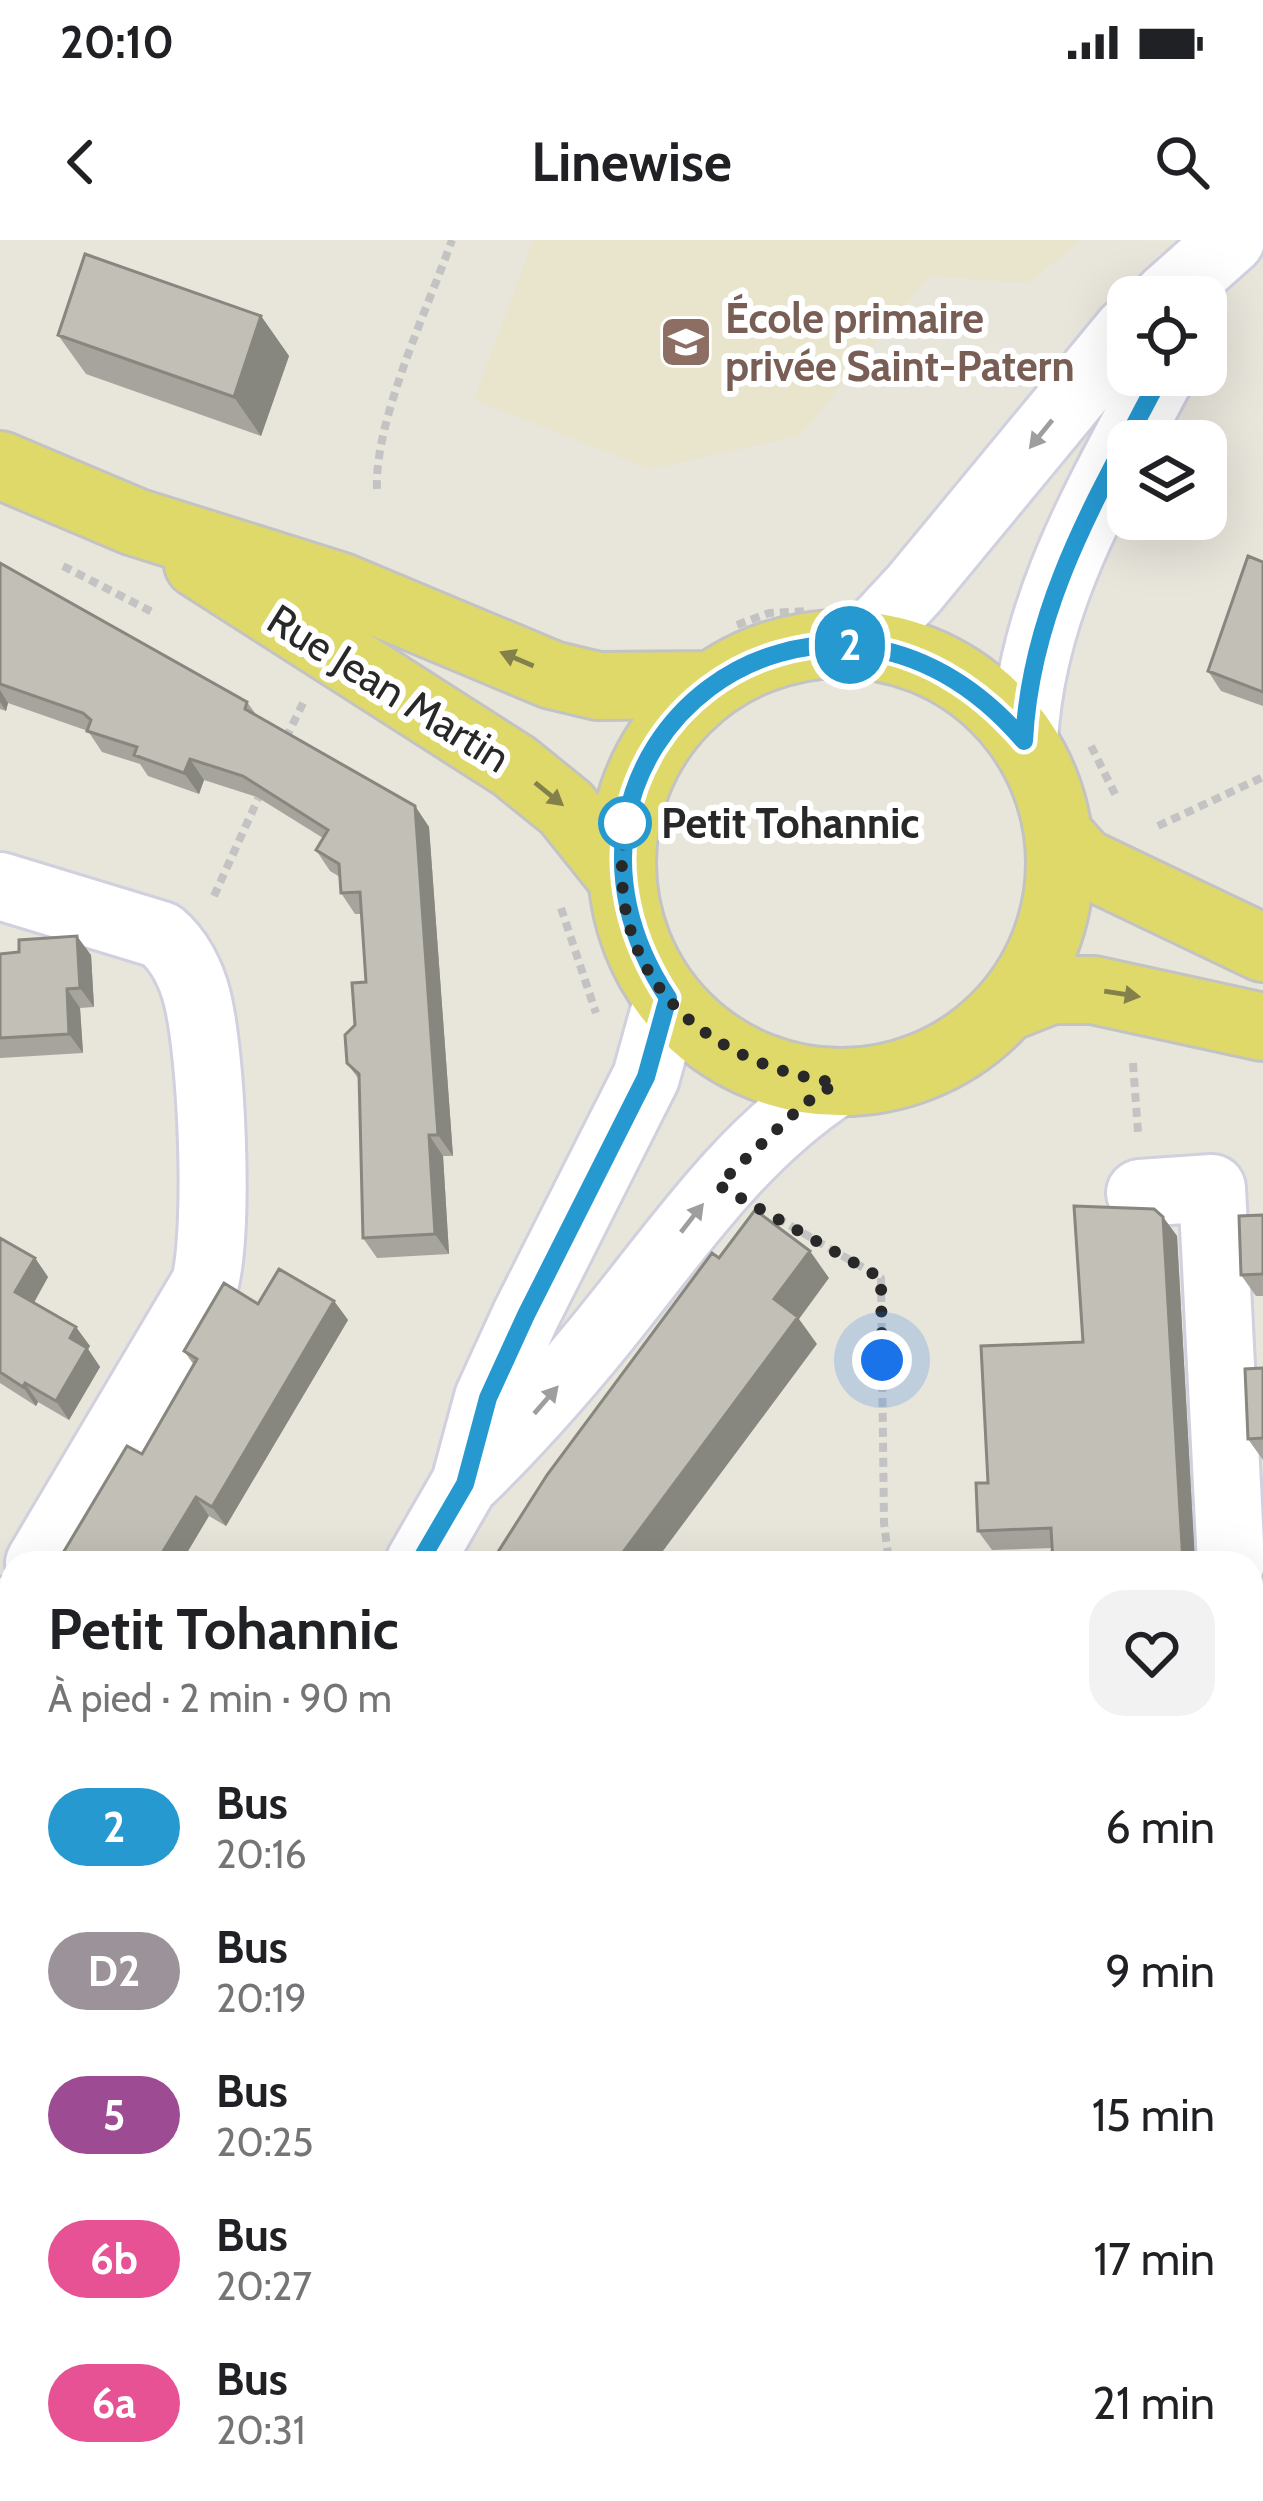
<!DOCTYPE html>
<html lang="fr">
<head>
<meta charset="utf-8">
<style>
  body { margin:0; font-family:Cabin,sans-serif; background:#f2f2f2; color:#202124; height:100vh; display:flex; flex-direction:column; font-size:45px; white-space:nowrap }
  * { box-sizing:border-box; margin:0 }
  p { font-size:39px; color:#757577 }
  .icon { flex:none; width:66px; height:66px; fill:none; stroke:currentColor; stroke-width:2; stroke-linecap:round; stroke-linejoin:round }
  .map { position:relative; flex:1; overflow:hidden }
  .side { position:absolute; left:0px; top:1311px; width:1263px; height:951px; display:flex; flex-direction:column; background:#fff; border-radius:36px 36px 0 0; box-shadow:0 12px 48px #0002 }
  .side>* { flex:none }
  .badge { padding:0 24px; border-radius:39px; font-size:42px; line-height:78px }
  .tools { position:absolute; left:1107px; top:36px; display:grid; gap:24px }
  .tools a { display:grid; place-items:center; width:120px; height:120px; border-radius:24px; background:#fff; box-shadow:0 12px 48px #0002; font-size:60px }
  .you { position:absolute; width:60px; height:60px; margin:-30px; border:9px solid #fff; border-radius:50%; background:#1a73e8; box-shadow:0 0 0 18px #1a73e833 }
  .map>.badge { position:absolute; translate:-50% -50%; box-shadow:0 0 0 6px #fff }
  .round { display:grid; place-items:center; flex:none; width:126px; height:126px; border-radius:36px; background:#f2f2f2 }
  .overview { display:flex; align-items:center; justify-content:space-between; height:204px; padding:0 48px }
  h1 { font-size:57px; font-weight:800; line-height:90px }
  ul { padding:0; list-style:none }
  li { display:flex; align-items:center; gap:36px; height:144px; padding:0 48px }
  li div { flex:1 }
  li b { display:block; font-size:45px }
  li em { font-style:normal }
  li .badge { min-width:132px; font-weight:700; text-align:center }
  .status { display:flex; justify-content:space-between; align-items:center; height:84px; padding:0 60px; background:#fff; direction:ltr }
  .status svg { height:33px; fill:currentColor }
  header { display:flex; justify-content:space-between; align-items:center; height:156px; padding:0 48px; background:#fff; font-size:54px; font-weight:800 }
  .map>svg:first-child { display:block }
  .education { fill:#e8e5cc }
  .green { fill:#a6d99d }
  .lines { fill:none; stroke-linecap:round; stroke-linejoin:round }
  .minor-casing { stroke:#d0d0df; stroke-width:72 }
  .major-casing { stroke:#c3c3c3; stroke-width:72 }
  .path { stroke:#c3c3c3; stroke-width:8; stroke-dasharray:9 6; stroke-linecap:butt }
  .minor { stroke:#fff; stroke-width:66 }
  .major { stroke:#dfd96a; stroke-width:66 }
  .wall { fill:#a6a49d }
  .shaded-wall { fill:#87867f }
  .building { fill:#c1bfb6; stroke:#87867f; stroke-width:3 }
  .oneway { fill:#9e9e9e }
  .oneway2 { fill:#848049 }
  .line-casing { stroke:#fff; stroke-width:27 }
  .line { stroke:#2699d1; stroke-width:18 }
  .walk { stroke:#282828; stroke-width:12; stroke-dasharray:0 21.6 }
  .stop-dot { fill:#fff; stroke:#2699d1; stroke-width:6 }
  .labels { text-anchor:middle; stroke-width:12; stroke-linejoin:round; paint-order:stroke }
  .education-label { font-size:42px; font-weight:bold; fill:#785e54; stroke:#fff; text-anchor:start }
  .street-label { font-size:42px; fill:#282828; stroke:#fff }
  .stop-label { font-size:42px; font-weight:bold; fill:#282828; stroke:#fff; text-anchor:start }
</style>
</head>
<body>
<div class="status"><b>20:10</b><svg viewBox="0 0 49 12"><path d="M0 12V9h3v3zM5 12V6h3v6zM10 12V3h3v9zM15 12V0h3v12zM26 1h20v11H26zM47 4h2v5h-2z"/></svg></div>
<header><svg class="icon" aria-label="back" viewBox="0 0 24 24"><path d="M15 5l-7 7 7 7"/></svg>Linewise<svg class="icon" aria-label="search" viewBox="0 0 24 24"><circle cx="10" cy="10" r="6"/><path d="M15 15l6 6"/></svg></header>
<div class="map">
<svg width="1263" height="2261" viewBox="0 0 1263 2261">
  <rect width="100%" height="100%" fill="#e8e5db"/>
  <!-- education -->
  <path class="education" d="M 533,0 L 1080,0 L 1030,43 L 929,36 L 800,196 L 650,229 L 474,160 Z"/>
  <!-- green -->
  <path class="green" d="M 1263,2125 L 1263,2261 L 1051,2261 L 1049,2250 L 1251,2250 L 1251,2126 Z"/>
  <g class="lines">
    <!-- minor casing -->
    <g class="minor-casing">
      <path id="minor" d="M 1167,57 L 1231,0
        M 862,405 L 914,349 L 1128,90
        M 1024,501 C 1031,364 1099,253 1161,135
        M 0,646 L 161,695 C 179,710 191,734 197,757 C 212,816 219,985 205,1043 L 39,1323
        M 1140,953 L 1212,948 L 1231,1323
        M 469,1240 C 524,1186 574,1129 622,1068 C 687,986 747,901 836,843
        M 419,1323 L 465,1243 L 488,1158 L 526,1075 L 646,837 L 668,758
        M 0,1389 L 12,1369
        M 1251,1760 L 1255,1849
        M 0,1948 L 12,1939
        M 207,2250 L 210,2261
        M 669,2250 L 672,2261
        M 866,2261 L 879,2250"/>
    </g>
    <!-- major casing -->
    <g class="major-casing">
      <path id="major" d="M 0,225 L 135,282 L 339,346 L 552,435 L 598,446 L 713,445
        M 198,324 L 514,526 L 566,568 L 622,638
        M622 623a219 219 0 1 1 438 0a219 219 0 1 1-438 0Z
        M 1060,596 L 1083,622 L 1263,708
        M 1008,767 L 1051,750 L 1093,750 L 1263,787"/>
    </g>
    <!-- path -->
    <path class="path" d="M 377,249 C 374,181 428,68 452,0
      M 63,326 L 156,374
      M 737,385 L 769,373 L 810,371
      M 286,498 L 303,463
      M 1091,506 L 1116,556
      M 1158,586 L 1263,537
      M 214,656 L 262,550
      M 561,668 L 596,773
      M 1133,823 L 1138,892
      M 777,978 L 881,1038 L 884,1283 L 889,1323"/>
    <!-- minor -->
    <use href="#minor" class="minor"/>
    <!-- major -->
    <use href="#major" class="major"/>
  </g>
  <!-- wall -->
  <path class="wall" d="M 261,76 L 289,116 L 261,196 L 86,134 L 58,95 Z
    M 1263,322 L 1263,466 L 1221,451 L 1208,431 Z
    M 0,323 L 247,462 L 257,476 L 415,566 L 429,587 L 453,916 L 443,916 L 449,1014 L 377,1018 L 363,998 L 360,841 L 347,823 L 366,742 L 361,674 L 355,674 L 341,653 L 340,637 L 330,631 L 316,610 L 323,598 L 257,557 L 204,540 L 199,554 L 148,536 L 140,524 L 102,512 L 88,491 L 8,463 L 6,471 L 0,469 Z
    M 0,714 L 91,715 L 94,767 L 80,768 L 83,813 L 0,818 Z
    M 1263,975 L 1263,1056 L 1256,1056 L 1241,1035 Z
    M 1163,977 L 1177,996 L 1195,1323 L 1053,1323 L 1052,1308 L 992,1310 L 978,1291 L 988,1243 Z
    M 0,998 L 35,1018 L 48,1037 L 34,1063 L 90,1106 L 88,1109 L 100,1127 L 69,1180 L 38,1162 L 36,1166 L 0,1143 Z
    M 334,1061 L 348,1080 L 226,1286 L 209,1276 L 142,1214 L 194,1125 L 184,1111 L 258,1064 Z
    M 1263,1128 L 1263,1220 L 1248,1199 Z
    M 1263,1363 L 1263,1430 L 1251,1431 L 1251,1379 Z
    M 1263,1501 L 1263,1721 L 1251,1722 L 1251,1502 Z
    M 1263,1869 L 1263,2024 L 1251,2025 L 1251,1870 Z
    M 318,2250 L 382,2250 L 375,2261 L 321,2261 Z"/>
  <!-- shaded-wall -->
  <path class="shaded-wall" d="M 261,76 L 289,116 L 261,196 L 234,157 Z
    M 0,450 L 8,463 L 6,471 L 0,462 Z
    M 190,519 L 204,540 L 199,554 L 184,533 Z
    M 415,566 L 429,587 L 453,916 L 438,895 Z
    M 77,696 L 91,715 L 94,767 L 80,748 Z
    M 67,749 L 80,768 L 83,813 L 69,794 Z
    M 429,895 L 443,916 L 449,1014 L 435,994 Z
    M 1163,977 L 1177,996 L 1195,1323 L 1183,1323 Z
    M 810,1011 L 829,1038 L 799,1079 L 817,1104 L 654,1323 L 615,1323 L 774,1059 Z
    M 35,1018 L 48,1037 L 29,1071 L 15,1052 Z
    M 334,1061 L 348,1080 L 226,1286 L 212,1267 Z
    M 76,1087 L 90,1106 L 88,1109 L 100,1127 L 69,1180 L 56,1161 L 70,1098 Z
    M 25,1143 L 38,1162 L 36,1166 L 23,1147 Z
    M 196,1257 L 209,1276 L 181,1323 L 156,1323 Z
    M 2,1599 L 12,1614 L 12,1624 L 0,1645 L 0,1602 Z
    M 357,2250 L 382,2250 L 375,2261 L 360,2261 L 355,2253 Z"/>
  <!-- building -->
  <path class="building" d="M 85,14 L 261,76 L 234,157 L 58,95 Z
    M 1248,316 L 1263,322 L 1263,452 L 1208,431 Z
    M 0,323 L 247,462 L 245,469 L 415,566 L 438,895 L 429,895 L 435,994 L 363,998 L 359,834 L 347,823 L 345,795 L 355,785 L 352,743 L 366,742 L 360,652 L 341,653 L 339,624 L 316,610 L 328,590 L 243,536 L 190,519 L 184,533 L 134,515 L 137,507 L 87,491 L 91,480 L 83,473 L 0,444 Z
    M 77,696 L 80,748 L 67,749 L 69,794 L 0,798 L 0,714 L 19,712 L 19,700 Z
    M 1074,966 L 1154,969 L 1163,977 L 1183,1323 L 1053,1323 L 1051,1288 L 978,1291 L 976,1243 L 988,1243 L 981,1106 L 1083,1102 Z
    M 755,970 L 810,1011 L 774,1059 L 798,1077 L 615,1323 L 491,1323 L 547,1235 L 712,1013 L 719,1018 Z
    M 1263,975 L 1263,1034 L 1241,1035 L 1239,976 Z
    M 0,998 L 35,1018 L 15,1052 L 76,1087 L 70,1098 L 87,1108 L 56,1161 L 25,1143 L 23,1147 L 0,1132 Z
    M 279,1029 L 334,1061 L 212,1267 L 196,1257 L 156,1323 L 57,1323 L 127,1206 L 142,1214 L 197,1119 L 184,1111 L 224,1043 L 258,1064 Z
    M 1263,1128 L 1263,1198 L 1248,1199 L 1245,1129 Z
    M 1263,1363 L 1263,1408 L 1251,1409 L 1251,1379 Z
    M 1263,1501 L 1263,1702 L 1251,1702 L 1251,1502 Z
    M 4,1502 L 12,1507 L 12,1597 L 8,1603 L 2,1599 L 0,1602 L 0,1509 Z
    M 1263,1869 L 1263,2004 L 1251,2005 L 1251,1870 Z
    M 12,2057 L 12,2231 L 0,2184 L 0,2060 Z
    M 17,2250 L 105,2250 L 106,2255 L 124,2251 L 126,2261 L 20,2261 Z
    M 318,2250 L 357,2250 L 355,2253 L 321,2261 Z"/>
  <!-- one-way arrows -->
  <defs><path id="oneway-solid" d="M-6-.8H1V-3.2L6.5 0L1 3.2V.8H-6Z" transform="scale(3)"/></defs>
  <g class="oneway">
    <use href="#oneway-solid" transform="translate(1041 194) rotate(129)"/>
    <use href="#oneway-solid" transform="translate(692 978) rotate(-52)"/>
    <use href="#oneway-solid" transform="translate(546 1160) rotate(-49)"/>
  </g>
  <g class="oneway2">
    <use href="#oneway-solid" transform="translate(517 419) rotate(-157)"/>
    <use href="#oneway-solid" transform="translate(549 554) rotate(39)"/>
    <use href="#oneway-solid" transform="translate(1122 754) rotate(9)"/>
  </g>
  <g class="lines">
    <!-- line casing -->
    <g class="line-casing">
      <path id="line" d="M 419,1323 L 465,1244 L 488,1158 L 526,1075 L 646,837 L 668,758 C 505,511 822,264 1024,501 C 1031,364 1099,254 1161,135"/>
    </g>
    <!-- line -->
    <use href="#line" class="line"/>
    <!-- walk -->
    <path class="walk" d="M 625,583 C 624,599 621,620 622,638 C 627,760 725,826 836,843 L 804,864 L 718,945 L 881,1038 L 882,1120"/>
  </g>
  <!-- icons -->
  <defs>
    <g id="school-square" transform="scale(2.7)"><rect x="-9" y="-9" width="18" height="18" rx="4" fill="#8d6e63" stroke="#fff"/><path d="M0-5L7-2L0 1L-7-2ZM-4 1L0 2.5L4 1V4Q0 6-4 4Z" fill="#fff"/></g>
  </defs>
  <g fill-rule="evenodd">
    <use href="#school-square" x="686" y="102"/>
  </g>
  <!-- markers -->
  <circle class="stop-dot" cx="625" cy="583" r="24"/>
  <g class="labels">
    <!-- education labels -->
    <g class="education-label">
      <text x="725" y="93">École primaire<tspan x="725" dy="48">privée Saint-Patern</tspan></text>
    </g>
    <!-- street labels -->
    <g class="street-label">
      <text transform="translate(389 448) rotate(32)" y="15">Rue Jean Martin</text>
    </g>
    <!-- stop labels -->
    <g class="stop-label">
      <text x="661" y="598">Petit Tohannic</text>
    </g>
  </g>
</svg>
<div class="tools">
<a><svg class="icon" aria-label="locate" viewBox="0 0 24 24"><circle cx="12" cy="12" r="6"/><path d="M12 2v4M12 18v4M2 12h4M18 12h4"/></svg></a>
<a><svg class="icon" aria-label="layers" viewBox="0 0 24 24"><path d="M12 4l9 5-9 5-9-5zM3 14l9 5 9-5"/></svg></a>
</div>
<div class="you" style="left:882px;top:1120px"></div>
<b class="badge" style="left:850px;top:405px;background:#2699d1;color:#fff">2</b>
<section class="side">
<div class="overview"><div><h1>Petit Tohannic</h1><p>À pied · 2 min · 90 m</p></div><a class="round"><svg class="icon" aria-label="heart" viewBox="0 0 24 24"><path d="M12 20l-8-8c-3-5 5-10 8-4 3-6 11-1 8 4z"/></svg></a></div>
<ul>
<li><span class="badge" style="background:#2699d1;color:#fff">2</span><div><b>Bus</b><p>20:16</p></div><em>6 min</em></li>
<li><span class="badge" style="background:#9b9399;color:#fff">D2</span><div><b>Bus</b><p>20:19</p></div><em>9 min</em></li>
<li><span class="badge" style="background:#9d4c94;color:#fff">5</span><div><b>Bus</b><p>20:25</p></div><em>15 min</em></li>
<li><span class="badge" style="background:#e75294;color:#fff">6b</span><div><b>Bus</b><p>20:27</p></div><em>17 min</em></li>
<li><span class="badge" style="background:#e75294;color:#fff">6a</span><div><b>Bus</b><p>20:31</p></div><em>21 min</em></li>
</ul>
</section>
</div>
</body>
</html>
